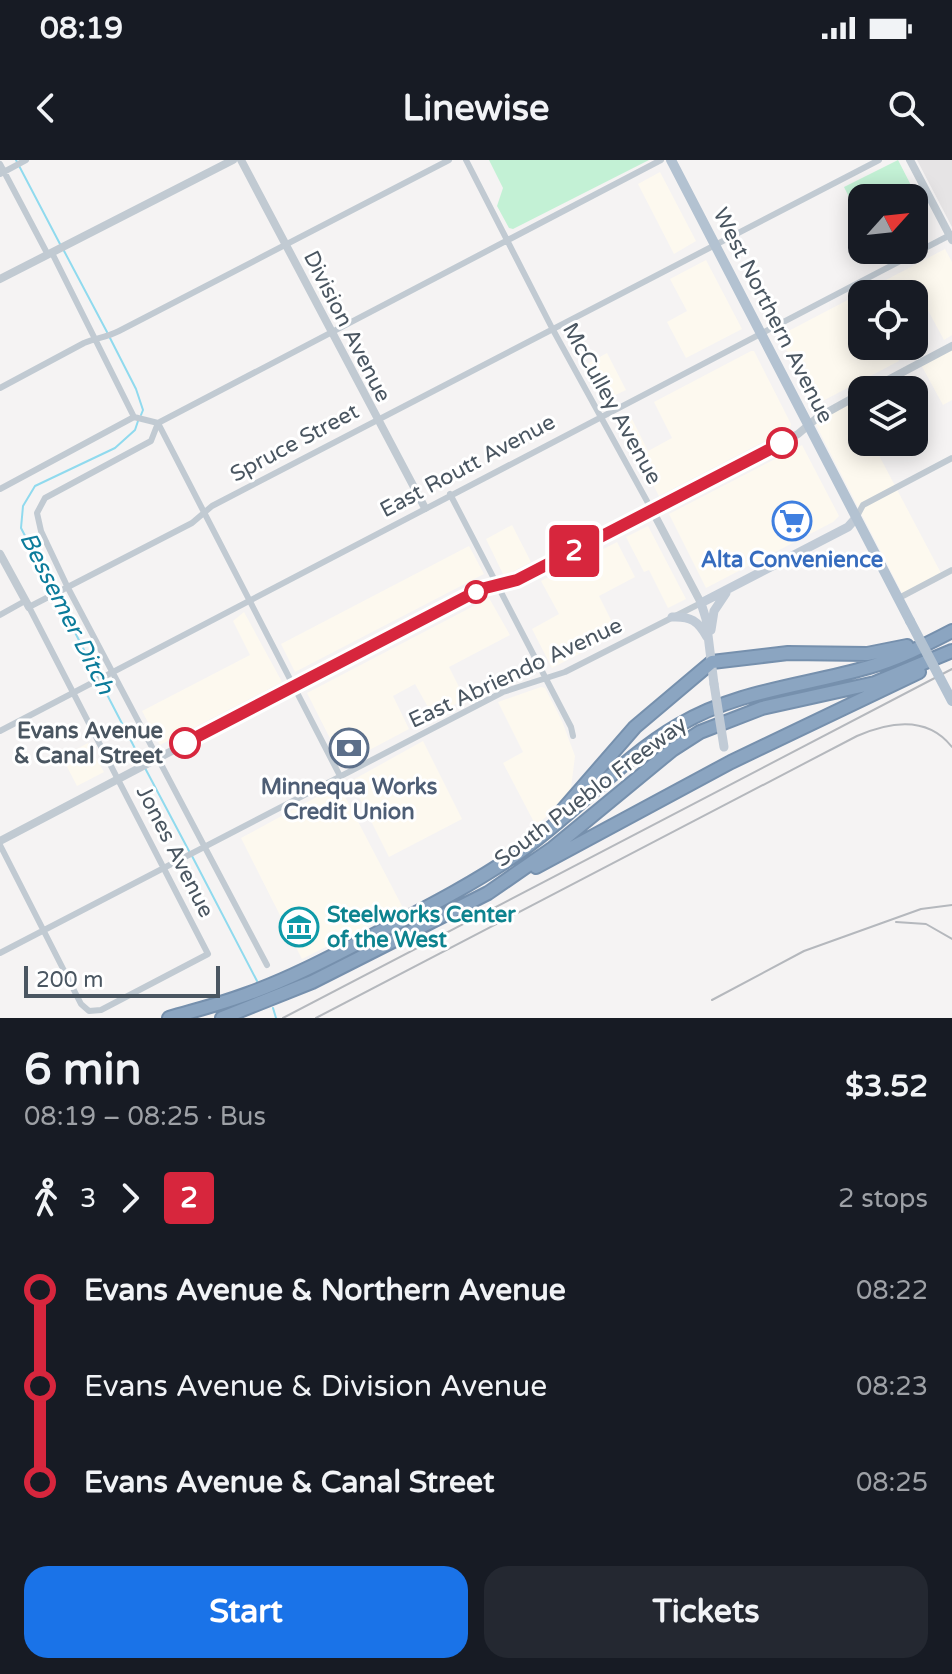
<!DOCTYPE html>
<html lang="en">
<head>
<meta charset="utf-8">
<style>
  body { margin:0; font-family:"Varela Round",sans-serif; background:#242831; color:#f1f3f6; height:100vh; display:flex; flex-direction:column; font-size:30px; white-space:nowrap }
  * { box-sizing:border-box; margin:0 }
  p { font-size:26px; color:#9ea1a6 }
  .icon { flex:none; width:44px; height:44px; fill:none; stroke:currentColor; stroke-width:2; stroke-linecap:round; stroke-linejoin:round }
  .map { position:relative; height:858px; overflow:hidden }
  .side { display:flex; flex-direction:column; background:#171b24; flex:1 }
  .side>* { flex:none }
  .badge { padding:0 16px; border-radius:6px; font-size:28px; line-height:52px }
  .needle { width:52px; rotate:63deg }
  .controls { position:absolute; left:848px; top:24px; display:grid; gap:16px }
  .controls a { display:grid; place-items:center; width:80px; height:80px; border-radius:16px; background:#171b24; box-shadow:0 4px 20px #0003; font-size:40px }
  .scale { position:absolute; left:24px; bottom:20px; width:196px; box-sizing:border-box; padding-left:8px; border:4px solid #4a5661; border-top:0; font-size:22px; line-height:28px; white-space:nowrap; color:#4a5661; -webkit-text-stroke:6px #fff; paint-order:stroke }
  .map>.badge { position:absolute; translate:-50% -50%; box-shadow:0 0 0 4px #fff }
  .legs { display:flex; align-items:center; gap:12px; height:88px; padding:0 24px; font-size:26px }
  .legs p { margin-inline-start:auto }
  .headline { display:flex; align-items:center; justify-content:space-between; height:136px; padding:0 24px }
  h1 { font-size:44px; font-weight:800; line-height:60px }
  .cta { display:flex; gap:16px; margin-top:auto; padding:16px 24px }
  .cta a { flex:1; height:92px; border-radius:24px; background:#1a73e8; color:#fff; font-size:32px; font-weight:800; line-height:92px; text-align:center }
  .cta a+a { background:#242831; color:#f1f3f6 }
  ul { padding:0 24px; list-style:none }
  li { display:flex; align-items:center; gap:28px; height:96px; font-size:30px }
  li i { display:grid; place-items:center; width:12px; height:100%; margin:0 10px; background:currentColor }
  li i::after { content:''; width:20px; height:20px; margin:-10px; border:6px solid; border-radius:50%; background:#171b24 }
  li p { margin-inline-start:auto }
  li:first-child i { background:linear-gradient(#0000 50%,currentColor 0) }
  li:last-child i { background:linear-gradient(currentColor 50%,#0000 0) }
  .status { display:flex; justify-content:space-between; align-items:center; height:56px; padding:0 40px; background:#171b24; direction:ltr }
  .status svg { height:22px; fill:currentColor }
  header { display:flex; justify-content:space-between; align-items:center; height:104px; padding:0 24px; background:#171b24; font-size:36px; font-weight:800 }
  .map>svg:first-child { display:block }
  .commercial { fill:#fdf9ef }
  .education { fill:#e6e4e5 }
  .green { fill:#c3f1d5 }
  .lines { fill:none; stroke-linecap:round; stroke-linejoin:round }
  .stream { stroke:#90daee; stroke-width:2 }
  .motorway-casing { stroke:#7690ad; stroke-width:16 }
  .minor { stroke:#c1cad2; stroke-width:6 }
  .tertiary { stroke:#c1cad2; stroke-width:8 }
  .secondary { stroke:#c1cbd6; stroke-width:9 }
  .primary { stroke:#b3c2d1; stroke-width:10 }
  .motorway { stroke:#8ba5c1; stroke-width:12 }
  .rail { stroke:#b5b8bd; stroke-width:2 }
  .secondary-bridge { stroke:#c1cbd6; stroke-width:9 }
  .primary-bridge { stroke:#b3c2d1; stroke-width:10 }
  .line-1-casing { stroke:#fff; stroke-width:18 }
  .line-1 { stroke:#d7263d; stroke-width:12 }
  .stop-1-dot { fill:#fff; stroke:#d7263d; stroke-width:4 }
  .labels { text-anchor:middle; stroke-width:6; stroke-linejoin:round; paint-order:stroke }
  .street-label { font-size:22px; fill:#4a5661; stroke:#fff }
  .shop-label { font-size:22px; font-weight:bold; fill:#366cbe; stroke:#fff }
  .stop-label { font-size:22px; font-weight:bold; fill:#4a5661; stroke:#fff; text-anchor:end }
  .service-label { font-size:22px; font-weight:bold; fill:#4e5e75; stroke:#fff }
  .culture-label { font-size:22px; font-weight:bold; fill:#0d838f; stroke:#fff; text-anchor:start }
  .water-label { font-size:24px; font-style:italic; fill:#0c7c9b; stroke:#fff }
</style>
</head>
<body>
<div class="status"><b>08:19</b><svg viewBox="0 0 49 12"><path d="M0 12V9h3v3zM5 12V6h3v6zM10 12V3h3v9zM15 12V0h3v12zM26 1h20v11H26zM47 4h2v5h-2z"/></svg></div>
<header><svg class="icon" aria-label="back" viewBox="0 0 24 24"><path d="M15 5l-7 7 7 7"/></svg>Linewise<svg class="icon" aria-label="search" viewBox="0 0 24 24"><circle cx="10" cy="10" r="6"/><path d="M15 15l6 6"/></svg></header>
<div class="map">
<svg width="952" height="858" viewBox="0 0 952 858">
  <rect width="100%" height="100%" fill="#f5f3f3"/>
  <!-- commercial -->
  <path class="commercial" d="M 660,12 L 696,81 L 674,94 L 638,24 Z
    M 945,89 L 952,102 L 952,175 L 944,180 L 924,143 L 914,148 L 914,134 L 862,134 L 862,186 L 891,186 L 899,201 L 815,245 L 779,176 Z
    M 706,100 L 742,169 L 686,198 L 667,162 L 687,151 L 670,119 Z
    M 952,186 L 952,240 L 943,245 L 920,203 Z
    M 751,191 L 754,191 L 791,264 L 790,268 L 659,336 L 619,260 L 630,255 L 648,291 L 672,278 L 654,242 Z
    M 607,193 L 626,230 L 603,241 L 585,205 Z
    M 862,233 L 862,282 L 875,282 L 873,284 L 942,415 L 903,435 L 814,261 Z
    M 802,285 L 839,356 L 833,362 L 706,428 L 669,354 Z
    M 512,365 L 531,402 L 504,416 L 486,379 Z
    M 648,366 L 686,439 L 668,448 L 649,410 L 644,412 L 626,377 Z
    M 617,382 L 635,417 L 599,436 L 618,474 L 552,508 L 532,469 L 559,454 L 541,421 Z
    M 469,386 L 484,414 L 295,512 L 281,484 Z
    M 489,438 L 510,475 L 449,507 L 465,539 L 433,556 L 415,524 L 393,536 L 409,569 L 343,604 L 307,533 Z
    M 244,452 L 282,522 L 160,585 L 142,551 L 250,495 L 233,461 Z
    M 541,527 L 545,528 L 562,561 L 575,596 L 571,628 L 565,639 L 536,666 L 503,603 L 523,592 L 498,542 Z
    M 423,581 L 462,659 L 389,697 L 351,621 Z
    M 88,583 L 104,612 L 77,626 L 62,597 Z
    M 337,626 L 340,627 L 403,748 L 302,799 L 241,678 Z"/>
  <!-- education -->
  <path class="education" d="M 917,0 L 952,0 L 952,67 Z"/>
  <!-- green -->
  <path class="green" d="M 489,0 L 649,0 L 513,69 L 509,68 L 497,46 L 503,28 Z
    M 898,0 L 915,33 L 905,38 L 862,38 L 861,61 L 844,27 Z"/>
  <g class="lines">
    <!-- stream -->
    <path class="stream" d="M 16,0 L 60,84
      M 63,89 L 107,172
      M 110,178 L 136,229 L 143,250 L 141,255
      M 98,517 L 21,368 L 23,346 L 35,326 L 115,288 L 135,270 L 138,261
      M 101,523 L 142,602
      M 145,608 L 189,691
      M 192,696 L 257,821
      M 273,848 L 276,858"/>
    <!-- motorway casing -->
    <g class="motorway-casing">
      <path id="motorway" d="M 561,652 L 635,567 L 712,502 L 788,493 L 867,494 L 907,486
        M 536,707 L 731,602 L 919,512
        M 169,858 C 196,850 224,843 250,833 C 297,816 342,791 387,768 C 432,745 476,722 518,693 C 574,655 620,599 679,565 C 738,530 804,526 869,507 C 898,499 925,485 952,471
        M 222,858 L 312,822 L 488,733 L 553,688 L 672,590 L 700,572 L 762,548 L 875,523 L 952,491"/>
    </g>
    <!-- minor -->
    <path class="minor" d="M 466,0 L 552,168 L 653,352
      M 0,4 L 48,95
      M 0,14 L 26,0
      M 52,93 L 134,257
      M 0,228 L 84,183 C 97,178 107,177 119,171 L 449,0
      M 134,257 L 158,263 L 340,616
      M 0,329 L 134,257
      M 450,334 L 571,567 L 573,576
      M 856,358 L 863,345 L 952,298
      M 899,438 L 952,410
      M 0,455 L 25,441
      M 0,571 L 952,74
      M 0,685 L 81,844 L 89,851 L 101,850 L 208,794 L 29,447 L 192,363 L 212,346 L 879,0
      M 0,793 L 503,532 L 565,512 L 701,443
      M 267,805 L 68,428 L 41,371 L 37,353 L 45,338 L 151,281 L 158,263 L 661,0"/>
    <!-- tertiary -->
    <path class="tertiary" d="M 241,0 L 425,348
      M 910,0 L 952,80
      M 0,119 L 233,0
      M 869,230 L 952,186
      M 653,352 L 701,443
      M 0,394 L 29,447
      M 0,681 L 481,429 L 517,420 L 653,352 L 798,274 L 817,258 L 862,233"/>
    <!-- secondary -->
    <path class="secondary" d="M 672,457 C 691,456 698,461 707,477
      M 711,470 L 714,451 L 726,433
      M 714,524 L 706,459 L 701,443 L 848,367 L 856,358"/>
    <!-- primary -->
    <path class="primary" d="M 671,0 L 910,461"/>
    <!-- motorway -->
    <use href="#motorway" class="motorway"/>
    <!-- rail -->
    <path class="rail" d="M 896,762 L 926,764 L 952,779
      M 712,840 L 804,791 L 921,749 L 952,745
      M 283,858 L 952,509
      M 316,858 L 857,576 C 889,562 927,555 952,587"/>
    <!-- secondary-bridge -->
    <path class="secondary-bridge" d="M 714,524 L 724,587"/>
    <!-- primary-bridge -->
    <path class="primary-bridge" d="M 910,461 L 952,541"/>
  </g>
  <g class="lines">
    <!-- line-1 casing -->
    <g class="line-1-casing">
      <path id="line-1" d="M 185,583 L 481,429 L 517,420 L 782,283"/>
    </g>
    <!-- line-1 -->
    <use href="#line-1" class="line-1"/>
  </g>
  <!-- icons -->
  <defs>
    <g id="supermarket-ring" transform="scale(2)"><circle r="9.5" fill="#fff" stroke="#3f7fe0" stroke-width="1.5"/><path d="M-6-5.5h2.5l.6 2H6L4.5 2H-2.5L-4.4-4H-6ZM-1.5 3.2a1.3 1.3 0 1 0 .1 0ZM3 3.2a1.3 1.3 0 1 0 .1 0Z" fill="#3f7fe0"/></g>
    <g id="bank-ring" transform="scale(2)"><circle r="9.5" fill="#fff" stroke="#5c6f8a" stroke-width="1.5"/><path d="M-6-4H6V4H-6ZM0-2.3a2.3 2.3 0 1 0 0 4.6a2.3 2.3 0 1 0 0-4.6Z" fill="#5c6f8a"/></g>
    <g id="museum-ring" transform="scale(2)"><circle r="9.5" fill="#fff" stroke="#0f9aa8" stroke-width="1.5"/><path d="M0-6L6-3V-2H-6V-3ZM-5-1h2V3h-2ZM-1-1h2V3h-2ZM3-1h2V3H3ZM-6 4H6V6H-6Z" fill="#0f9aa8"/></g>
  </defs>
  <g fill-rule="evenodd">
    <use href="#supermarket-ring" x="792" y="361"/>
    <use href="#bank-ring" x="349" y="588"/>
    <use href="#museum-ring" x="299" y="767"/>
  </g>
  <!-- markers -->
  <g class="stop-1-dot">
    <circle cx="782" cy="283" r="14"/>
    <circle cx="476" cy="432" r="10"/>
    <circle cx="185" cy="583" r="14"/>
  </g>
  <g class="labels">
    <!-- street labels -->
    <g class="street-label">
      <text transform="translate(774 155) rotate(63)" y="8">West Northern Avenue</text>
      <text transform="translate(348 166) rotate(63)" y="8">Division Avenue</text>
      <text transform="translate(613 243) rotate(61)" y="8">McCulley Avenue</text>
      <text transform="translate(294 282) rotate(-28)" y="8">Spruce Street</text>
      <text transform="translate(467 305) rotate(-28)" y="8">East Routt Avenue</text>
      <text transform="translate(515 512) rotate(-25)" y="8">East Abriendo Avenue</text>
      <text transform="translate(590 631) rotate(-37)" y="8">South Pueblo Freeway</text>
      <text transform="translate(176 691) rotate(63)" y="8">Jones Avenue</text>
    </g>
    <!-- shop labels -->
    <g class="shop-label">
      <text x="792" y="407">Alta Convenience</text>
    </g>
    <!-- stop labels -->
    <g class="stop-label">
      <text x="163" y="578">Evans Avenue<tspan x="163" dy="25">&amp; Canal Street</tspan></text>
    </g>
    <!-- service labels -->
    <g class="service-label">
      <text x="349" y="634">Minnequa Works<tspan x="349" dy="25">Credit Union</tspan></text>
    </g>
    <!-- culture labels -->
    <g class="culture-label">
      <text x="327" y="762">Steelworks Center<tspan x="327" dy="25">of the West</tspan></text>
    </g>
    <!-- water labels -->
    <g class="water-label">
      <text transform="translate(67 453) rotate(63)" y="8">Bessemer Ditch</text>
    </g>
  </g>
</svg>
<div class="controls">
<a><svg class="needle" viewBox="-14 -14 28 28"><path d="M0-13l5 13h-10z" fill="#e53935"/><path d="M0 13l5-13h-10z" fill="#9ea1a6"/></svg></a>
<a><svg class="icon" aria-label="locate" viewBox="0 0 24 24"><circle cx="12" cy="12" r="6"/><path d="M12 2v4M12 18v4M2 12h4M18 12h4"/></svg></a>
<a><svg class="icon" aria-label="layers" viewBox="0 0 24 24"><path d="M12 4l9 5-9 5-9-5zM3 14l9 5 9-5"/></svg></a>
</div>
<div class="scale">200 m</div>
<b class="badge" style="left:574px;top:391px;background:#d7263d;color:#fff">2</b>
</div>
<section class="side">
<div class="headline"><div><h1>6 min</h1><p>08:19 – 08:25 · Bus</p></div><b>$3.52</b></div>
<div class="legs"><svg class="icon" aria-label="walk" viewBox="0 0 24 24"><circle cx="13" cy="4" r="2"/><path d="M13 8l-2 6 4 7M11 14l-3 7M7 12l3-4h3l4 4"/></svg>3<svg class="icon" aria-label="forward" viewBox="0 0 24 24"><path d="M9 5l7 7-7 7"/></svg><b class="badge" style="background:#d7263d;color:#fff">2</b><p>2 stops</p></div>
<ul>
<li><i style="color:#d7263d"></i><b>Evans Avenue &amp; Northern Avenue</b><p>08:22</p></li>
<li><i style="color:#d7263d"></i><span>Evans Avenue &amp; Division Avenue</span><p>08:23</p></li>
<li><i style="color:#d7263d"></i><b>Evans Avenue &amp; Canal Street</b><p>08:25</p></li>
</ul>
<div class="cta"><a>Start</a><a>Tickets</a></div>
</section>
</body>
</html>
